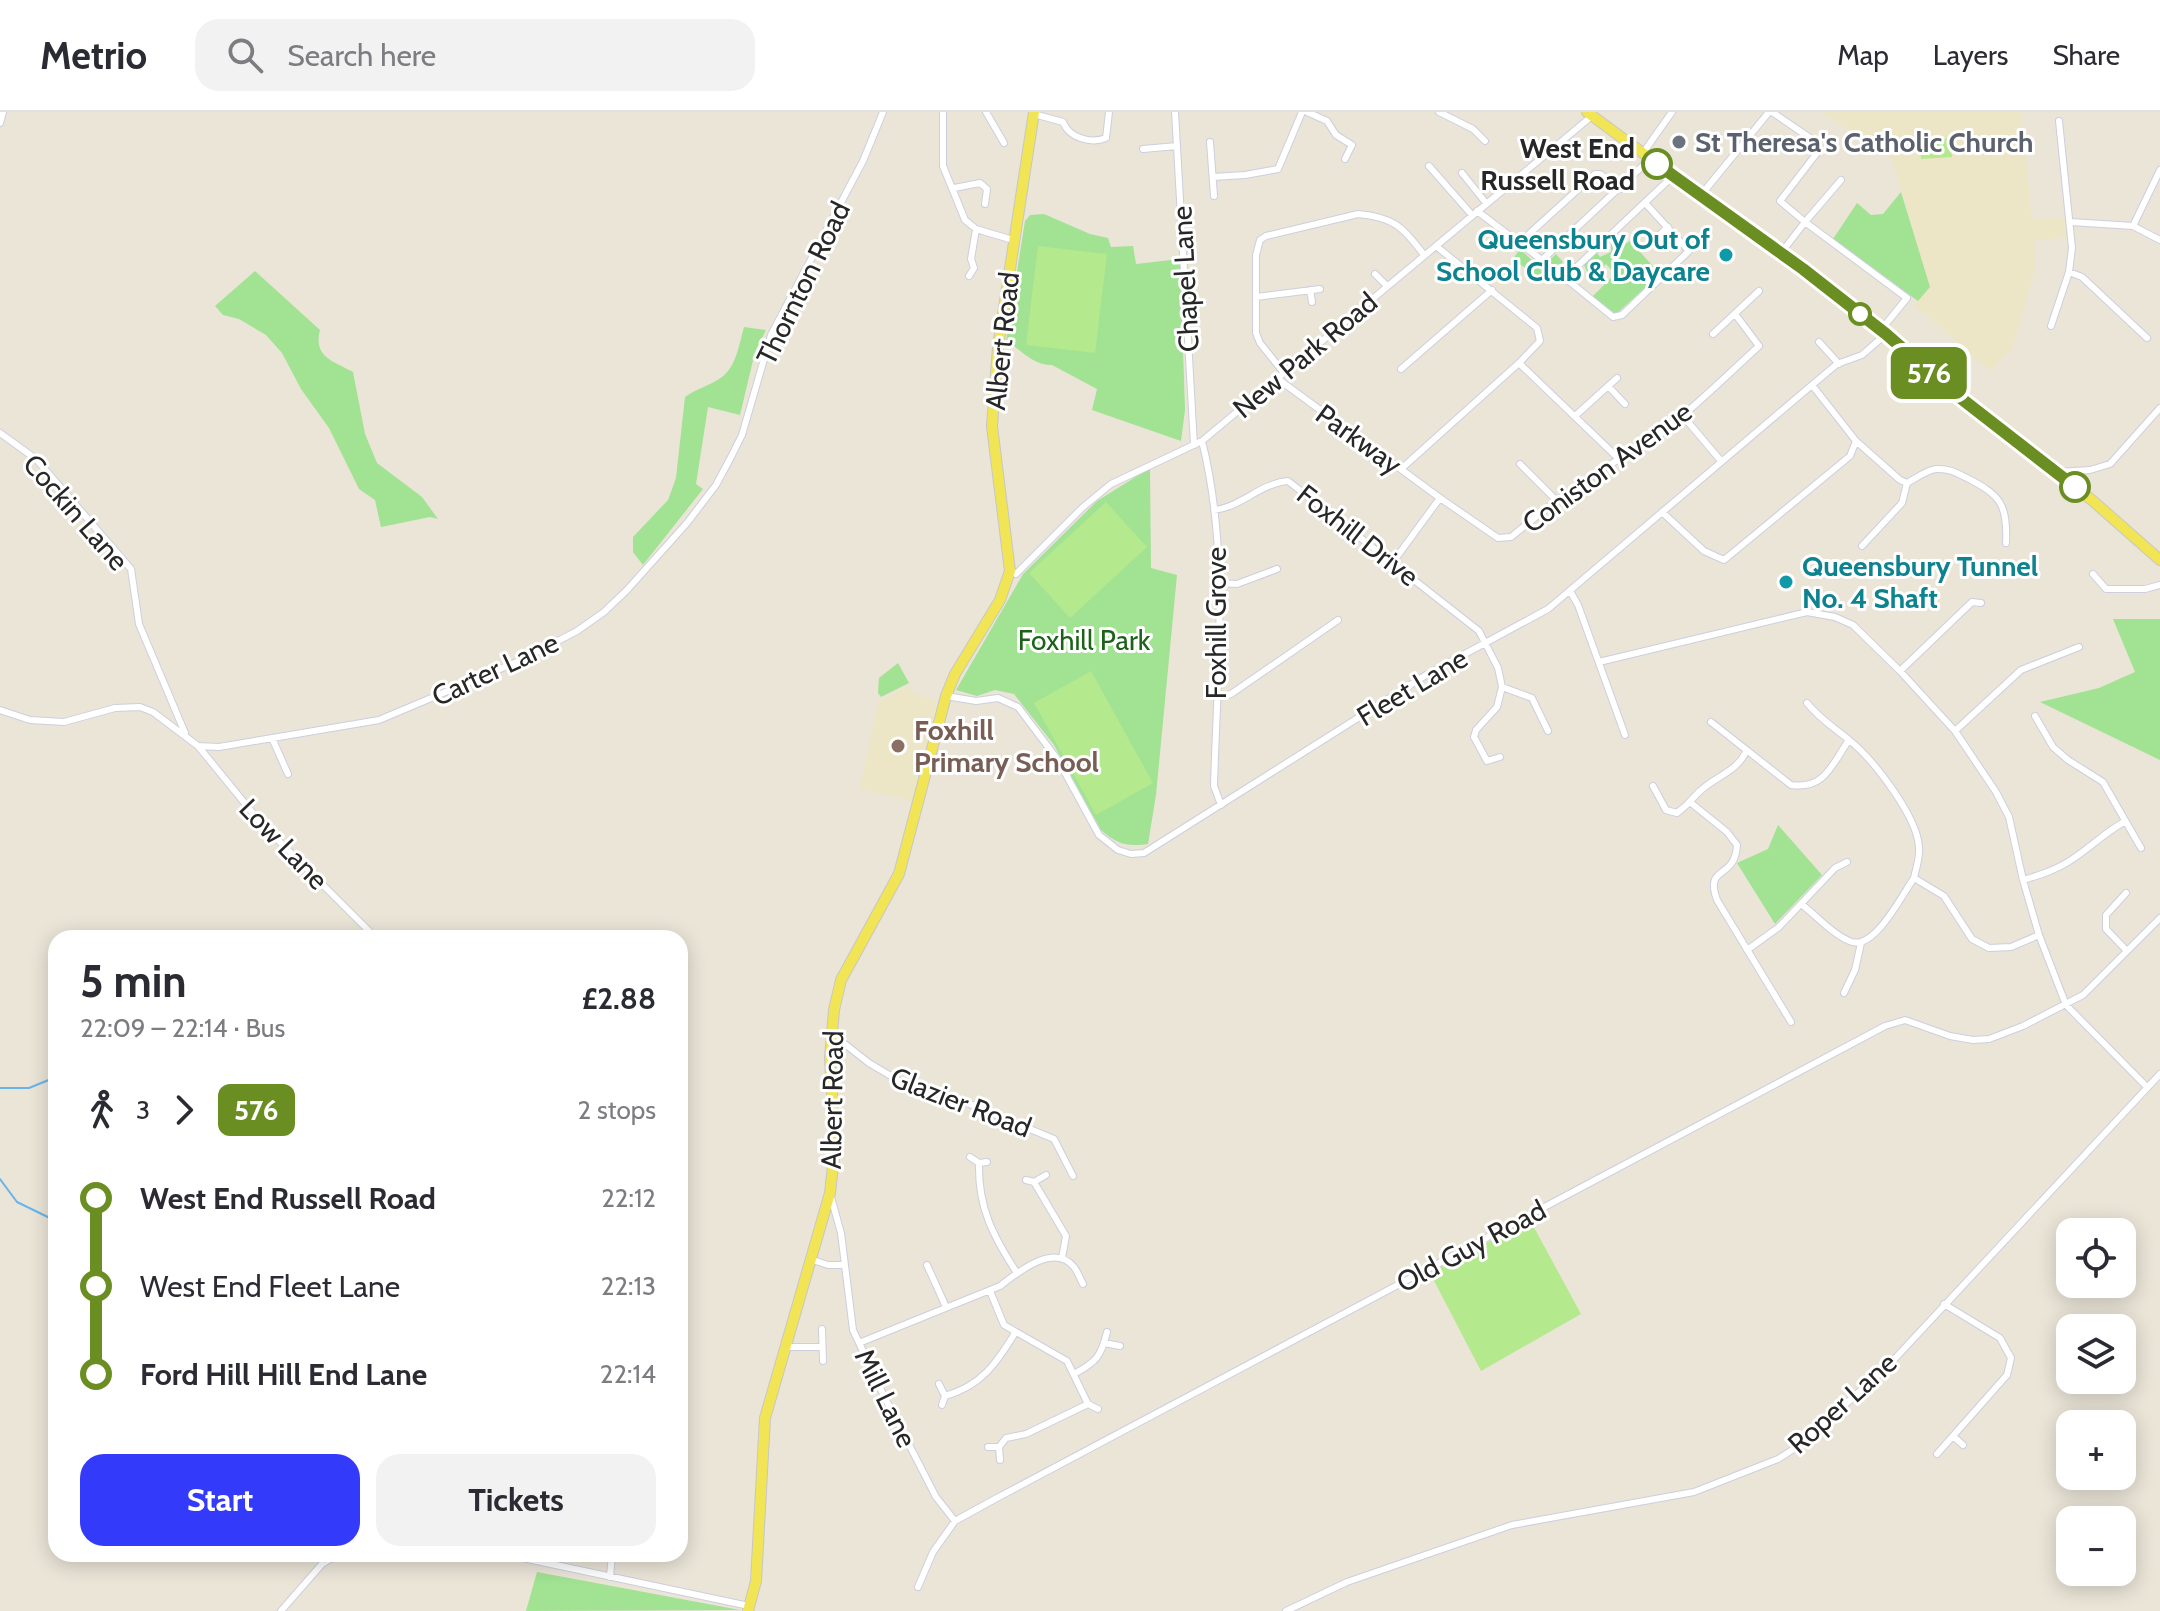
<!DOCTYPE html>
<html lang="en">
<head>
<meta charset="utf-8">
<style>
  body { margin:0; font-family:Cabin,sans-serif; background:#f2f2f3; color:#2b2b33; height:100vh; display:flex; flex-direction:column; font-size:30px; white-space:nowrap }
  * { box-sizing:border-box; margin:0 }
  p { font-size:26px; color:#7c7c81 }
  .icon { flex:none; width:44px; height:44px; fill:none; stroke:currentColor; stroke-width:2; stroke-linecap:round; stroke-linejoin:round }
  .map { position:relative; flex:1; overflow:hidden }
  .details { position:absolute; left:48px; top:818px; width:640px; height:632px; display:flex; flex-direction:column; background:#fff; border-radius:24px; box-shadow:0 4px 20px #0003 }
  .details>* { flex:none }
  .badge { padding:0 16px; border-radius:12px; font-size:28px; line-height:52px }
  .buttons { position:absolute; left:2056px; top:1106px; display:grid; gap:16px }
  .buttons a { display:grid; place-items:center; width:80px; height:80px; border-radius:16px; background:#fff; box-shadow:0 4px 20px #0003; font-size:40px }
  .map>.badge { position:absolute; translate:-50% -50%; box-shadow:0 0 0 4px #fff }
  .legs { display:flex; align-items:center; gap:12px; height:88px; padding:0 32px; font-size:26px }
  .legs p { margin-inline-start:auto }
  .overview { display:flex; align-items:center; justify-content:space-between; height:136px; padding:0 32px }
  h1 { font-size:44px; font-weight:800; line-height:60px }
  .cta { display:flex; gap:16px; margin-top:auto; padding:16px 32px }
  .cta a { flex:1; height:92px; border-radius:24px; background:#343afa; color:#fff; font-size:32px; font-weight:800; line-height:92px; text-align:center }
  .cta a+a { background:#f2f2f3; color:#2b2b33 }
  ul { padding:0 32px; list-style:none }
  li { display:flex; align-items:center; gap:28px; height:88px; font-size:30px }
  li i { display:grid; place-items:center; width:12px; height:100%; margin:0 10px; background:currentColor }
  li i::after { content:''; width:20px; height:20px; margin:-10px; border:6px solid; border-radius:50%; background:#fff }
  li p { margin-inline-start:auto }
  li:first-child i { background:linear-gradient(#0000 50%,currentColor 0) }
  li:last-child i { background:linear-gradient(currentColor 50%,#0000 0) }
  header { display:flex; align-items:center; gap:48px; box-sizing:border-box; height:112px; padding:0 40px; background:#fff; border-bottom:2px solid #e1e1e2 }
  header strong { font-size:38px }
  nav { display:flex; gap:44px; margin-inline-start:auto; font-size:28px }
  .search { width:560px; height:72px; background:#f2f2f3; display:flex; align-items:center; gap:20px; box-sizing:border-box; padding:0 28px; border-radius:24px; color:#7c7c81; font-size:30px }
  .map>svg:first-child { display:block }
  .education { fill:#ece6c6 }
  .green { fill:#a1e293 }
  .pitch { fill:#b4e98e }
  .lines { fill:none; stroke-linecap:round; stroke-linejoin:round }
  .stream { stroke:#68b5ee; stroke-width:2 }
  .minor-casing { stroke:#cdcee0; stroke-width:8 }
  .primary-casing { stroke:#c7c7c7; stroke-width:12 }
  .minor { stroke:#fff; stroke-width:6 }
  .primary { stroke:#f1e556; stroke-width:10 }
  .line-1-casing { stroke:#fff; stroke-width:18 }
  .line-1 { stroke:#6b8e23; stroke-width:12 }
  .worship-dot { fill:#6b7280; stroke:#fff; stroke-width:3 }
  .stop-1-dot { fill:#fff; stroke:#6b8e23; stroke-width:4 }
  .culture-dot { fill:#0f9aa8; stroke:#fff; stroke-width:3 }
  .education-dot { fill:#8d6e63; stroke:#fff; stroke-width:3 }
  .labels { text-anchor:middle; stroke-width:6; stroke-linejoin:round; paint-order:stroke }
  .worship-label { font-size:28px; font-weight:bold; fill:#5b616d; stroke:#fff; text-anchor:start }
  .stop-label { font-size:28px; font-weight:bold; fill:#272727; stroke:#fff; text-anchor:end }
  .culture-label { font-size:28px; font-weight:bold; fill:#0d838f; stroke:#fff; text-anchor:end }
  .street-label { font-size:28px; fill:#272727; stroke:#fff }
  .park-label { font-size:28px; fill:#1c6218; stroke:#fff }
  .education-label { font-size:28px; font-weight:bold; fill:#785e54; stroke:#fff; text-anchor:start }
</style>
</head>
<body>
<header>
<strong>Metrio</strong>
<div class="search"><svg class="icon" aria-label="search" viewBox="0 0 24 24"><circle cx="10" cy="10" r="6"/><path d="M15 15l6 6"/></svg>Search here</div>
<nav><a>Map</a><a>Layers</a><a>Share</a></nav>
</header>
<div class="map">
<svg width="2160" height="1499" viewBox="0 0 2160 1499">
  <rect width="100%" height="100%" fill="#eae5d7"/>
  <!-- education -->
  <path class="education" d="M 1822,0 L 2021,0 L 2032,107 L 2071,106 L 2072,124 L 2034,129 L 2035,155 L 2013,235 L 1990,259 L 1914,193 L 1930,175 L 1892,47 Z
    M 909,574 L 914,582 L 937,589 L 913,689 L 860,677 L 878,590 Z"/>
  <!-- green -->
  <path class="green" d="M 1901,80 L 1930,175 L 1918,189 L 1833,127 L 1857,91 L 1871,103 L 1883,102 Z
    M 1044,102 L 1090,122 L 1108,126 L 1111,135 L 1133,134 L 1136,152 L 1180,147 L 1185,298 L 1181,329 L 1092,298 L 1097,277 L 1052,253 C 1032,253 1022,238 1006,229 L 1025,109 L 1030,103 Z
    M 1615,124 L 1619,130 L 1625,132 L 1630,129 L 1660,162 L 1616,202 L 1592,185 L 1615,162 L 1606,152 L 1590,166 L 1584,153 L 1597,141 L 1600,145 L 1611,140 L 1611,128 Z
    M 1520,137 L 1537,153 L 1543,154 L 1556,142 L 1563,150 L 1542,169 L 1513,147 Z
    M 255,159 L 320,218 C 313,245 333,249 353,260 L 365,322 L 377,351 L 422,385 L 438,407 L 430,405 L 381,415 L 375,388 L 359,377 L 329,316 L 301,277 L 282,241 L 266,223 L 239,207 L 223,203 L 215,194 Z
    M 744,215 L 766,218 L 755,240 L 740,303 L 708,295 L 696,372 L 703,377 L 643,453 L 633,440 L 633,425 L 668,388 L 676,366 L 685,285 C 696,277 708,274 719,267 C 736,257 739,233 744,215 Z
    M 1150,356 L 1151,456 L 1177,463 L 1156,683 L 1148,732 C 1127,735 1117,732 1101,718 L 1054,633 L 1014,582 L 995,578 L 977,584 L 956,578 L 1023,462 L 1097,389 Z
    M 2113,507 L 2160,507 L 2160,648 L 2040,590 L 2099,576 L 2135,560 Z
    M 898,551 L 909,571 L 881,585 L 878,581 L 879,566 Z
    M 1778,713 L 1822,763 L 1775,812 L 1737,751 L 1768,737 Z
    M 537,1460 L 740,1498 L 526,1499 Z"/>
  <!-- pitch -->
  <path class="pitch" d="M 1950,26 L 1952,45 L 1921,47 L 1920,29 Z
    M 1038,134 L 1107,142 L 1095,241 L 1026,233 Z
    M 1106,390 L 1147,435 L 1070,506 L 1029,461 Z
    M 1091,559 L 1153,671 L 1096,703 L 1034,591 Z
    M 1530,1108 L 1581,1202 L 1481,1259 L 1430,1161 Z"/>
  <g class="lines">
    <!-- stream -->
    <path class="stream" d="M 0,976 L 29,976 L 56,965
      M 0,1067 L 17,1090 L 56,1109"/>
    <!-- minor casing -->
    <g class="minor-casing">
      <path id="minor" d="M 943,0 L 943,54 L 965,108 L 976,117 L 1013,128
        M 986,0 L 1004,31
        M 1175,0 L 1194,333
        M 1307,0 L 1327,9 L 1336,23 L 1352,33 L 1345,47
        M 1439,0 L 1473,17 L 1485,29
        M 1772,0 L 1816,30 L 1817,41 L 1780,89 L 1805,110 L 1781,141
        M 1034,2 L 1063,10 C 1069,26 1091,32 1106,26 L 1109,0
        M 0,11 L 3,0
        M 1210,30 L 1214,84
        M 1143,37 L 1177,34
        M 1643,41 L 1672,0
        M 1429,54 L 1472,103
        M 1462,61 L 1486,91
        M 1213,65 L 1245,63 L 1278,57 L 1302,0
        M 1841,68 L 1805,110 L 1907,186 L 1881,218
        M 954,76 L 980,71 L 987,77 L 985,92
        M 1701,83 L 1769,0
        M 1646,92 L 1689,139 L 1622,203 L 1613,205 L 1565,166 L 1674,63
        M 1477,99 L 1542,148 L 1650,47
        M 2071,110 L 2133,114 L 2160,128
        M 2133,114 L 2160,58
        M 1653,129 L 1668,115
        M 1519,131 L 1595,62 L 1600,62 L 1620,77
        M 2069,160 L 2082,165 L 2147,226
        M 1375,162 L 1387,174
        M 969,164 L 974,156 L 971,147 L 976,117
        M 1310,178 L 1312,190
        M 1256,185 L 1320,177
        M 2051,214 L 2069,160 L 2072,136 L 2059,9
        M 1713,222 L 1759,179
        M 1819,230 L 1839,252
        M 1519,251 L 1619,347
        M 1401,257 L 1492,178
        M 1284,261 L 1260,231 L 1256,221 L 1256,143 L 1260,128 L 1266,124 L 1358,102 C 1394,105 1404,116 1424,143
        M 1278,267 L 1440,386
        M 1608,274 L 1625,292
        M 1575,304 L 1617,266
        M 1683,304 L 1721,349
        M 0,321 L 36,347 L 131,457 L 139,512 L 185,621
        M 1202,329 C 1230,440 1217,561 1214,674 L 1221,693
        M 1856,329 L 1900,368 L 1907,371 C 1916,366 1927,358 1936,357 C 1948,356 1957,361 1967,366 C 2000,383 2008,392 2006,431
        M 1520,352 L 1556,388
        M 1401,357 L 1519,251 L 1540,229 L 1537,216 L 1436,134
        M 2057,360 L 2090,358 L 2110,352 L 2160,296
        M 1214,398 C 1241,395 1261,371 1288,369 L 1479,519 L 1498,556 L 1502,575 L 1497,595 L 1476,618 L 1474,625 L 1487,649 L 1500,645
        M 1662,400 L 1704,439 L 1724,448 L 1850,344 L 1856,329 L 1812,273
        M 1862,434 L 1902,391 L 1907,371
        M 1393,450 L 1440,386 L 1498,426 L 1511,425 C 1544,398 1578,371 1616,349 C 1627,342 1638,340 1648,332 C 1688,302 1723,267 1759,234 L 1735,202
        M 1010,459 L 1016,462 L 1083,395 L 1111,372 L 1202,329 L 1592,4
        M 2093,462 L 2106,477 L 2145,477 L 2160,473
        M 1219,471 L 1237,472 L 1277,457
        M 1570,479 L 1578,493 L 1625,623
        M 1599,550 L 1807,500 L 1835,505 L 1853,513 L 1900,559 L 1955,619 L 1996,680 L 2009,705 L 2023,768 L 2039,823 L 2066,893 L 2147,975
        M 1900,559 L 1972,490 L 1981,491
        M 1502,575 L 1532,586 L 1548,619
        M 946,584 L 976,589 L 998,586 L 1018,595 L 1058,648 L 1099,723 L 1118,738 L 1131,742 L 1144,741 L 1426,563 L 1548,497 L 1812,273 L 1837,252 L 1862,243 L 1886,222
        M 1216,586 L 1231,582 L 1338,508
        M 1807,591 C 1821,608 1832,614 1849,628 C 1873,647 1917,704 1919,735 C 1920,746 1916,756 1914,766 L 1944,784 L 1972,827 L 1989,836 L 2011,835 L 2039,823
        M 0,598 L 30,608 L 64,610 L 115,596 L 140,595 L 153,600 L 198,634 L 219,635 L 379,608 L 519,549 L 577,519 L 604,500 L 627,478 L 687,411 L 716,373 L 731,345 L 742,323 L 771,223 L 863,49 L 883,0
        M 2035,604 L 2053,635 L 2068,648 L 2103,670 L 2141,736
        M 1711,610 L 1791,673 C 1825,678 1832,652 1849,628
        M 1955,619 L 2021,558 L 2079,535
        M 272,626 L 288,662
        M 198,634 L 261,711 L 376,826
        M 1653,674 L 1666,698 L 1677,701 C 1685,695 1690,690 1696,683 C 1712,665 1735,662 1746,640
        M 1691,691 L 1727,720 L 1737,733 C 1735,769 1704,752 1717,788 L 1791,910
        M 2023,768 C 2040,763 2056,758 2071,748 C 2090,736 2104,721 2124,710
        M 2126,781 L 2106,803 L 2106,817 L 2127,839
        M 1801,792 C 1816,803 1834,824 1852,830 C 1875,837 1902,783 1914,766
        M 1747,838 L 1779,815 L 1835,756 L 1847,750
        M 1844,881 L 1855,858 L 1861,831
        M 832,922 L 869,951 L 901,970 L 943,981 L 1054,1027 L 1073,1064
        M 970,1045 L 979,1051 L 987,1050
        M 979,1051 C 978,1096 993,1124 1017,1161
        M 1026,1068 L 1034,1070 L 1046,1063
        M 1034,1070 L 1066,1124 L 1062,1146
        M 831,1085 L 841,1121 L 853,1218 L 883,1282 L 936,1385 L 955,1409
        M 810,1147 L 828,1153 L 845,1153
        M 927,1153 L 946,1195
        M 990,1179 L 1004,1213 L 1067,1249 L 1088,1292 L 1098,1297
        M 822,1217 L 823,1249
        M 859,1231 L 1000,1174 C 1017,1161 1054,1130 1074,1155 C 1078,1160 1080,1167 1083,1172
        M 1104,1231 L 1120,1234
        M 786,1235 L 822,1235
        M 1074,1262 C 1096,1250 1101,1245 1107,1220
        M 939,1272 L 945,1284 L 942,1293
        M 945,1284 C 981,1274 996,1252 1015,1221
        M 1953,1324 L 1963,1333
        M 988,1335 L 999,1335 L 1000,1348
        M 999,1335 L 1006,1326 L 1026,1322 L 1088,1292
        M 1937,1342 L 2007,1263 L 2011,1246 L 2000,1226 L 1944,1192
        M 504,1442 L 749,1494
        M 610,1465 L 612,1442
        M 918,1475 L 933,1440 L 955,1409 L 995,1387 L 1885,914 L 1905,908 L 1950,924 L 1973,928 L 1989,927 L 2023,914 L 2083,883 L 2160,806
        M 281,1499 L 322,1452 L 339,1442
        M 1286,1499 L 1347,1470 L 1512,1413 L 1694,1380 L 1778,1347 L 1800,1333 L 1888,1254 L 2160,962"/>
    </g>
    <!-- primary casing -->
    <g class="primary-casing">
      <path id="primary" d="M 1587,0 L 1846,191 L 1949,277 L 2093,389 L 2160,448
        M 748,1499 L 756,1469 L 765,1306 L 830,1081 L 835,1035 L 830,946 L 834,898 L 841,868 L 899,762 L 946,584 L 955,562 L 1000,488 L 1010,459 L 992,314 L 998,235 L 1034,0"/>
    </g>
    <!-- minor -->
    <use href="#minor" class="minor"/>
    <!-- primary -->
    <use href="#primary" class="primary"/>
  </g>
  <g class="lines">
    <!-- line-1 casing -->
    <g class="line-1-casing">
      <path id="line-1" d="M 1657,52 L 1803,157 L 1886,222 L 1949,277 L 2075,375"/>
    </g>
    <!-- line-1 -->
    <use href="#line-1" class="line-1"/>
  </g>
  <!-- markers -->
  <circle class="worship-dot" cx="1679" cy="30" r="8"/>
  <g class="stop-1-dot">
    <circle cx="1657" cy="52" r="14"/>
    <circle cx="1860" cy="202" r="10"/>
    <circle cx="2075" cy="375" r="14"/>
  </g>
  <g class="culture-dot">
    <circle cx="1726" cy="143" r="8"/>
    <circle cx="1786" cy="470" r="8"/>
  </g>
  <circle class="education-dot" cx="898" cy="634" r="8"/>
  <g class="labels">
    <!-- worship labels -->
    <g class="worship-label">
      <text x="1695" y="40">St Theresa's Catholic Church</text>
    </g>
    <!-- stop labels -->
    <g class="stop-label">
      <text x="1635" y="46">West End<tspan x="1635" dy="32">Russell Road</tspan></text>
    </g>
    <!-- culture labels -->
    <g class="culture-label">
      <text x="1710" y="137">Queensbury Out of<tspan x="1710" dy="32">School Club &amp; Daycare</tspan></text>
      <text x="1802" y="464" text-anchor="start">Queensbury Tunnel<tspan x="1802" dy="32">No. 4 Shaft</tspan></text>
    </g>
    <!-- street labels -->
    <g class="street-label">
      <text transform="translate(1185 167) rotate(-93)" y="10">Chapel Lane</text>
      <text transform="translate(803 171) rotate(-64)" y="10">Thornton Road</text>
      <text transform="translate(1002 229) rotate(-84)" y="10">Albert Road</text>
      <text transform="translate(1305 243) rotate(-40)" y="10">New Park Road</text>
      <text transform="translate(1359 327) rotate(36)" y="10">Parkway</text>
      <text transform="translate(1607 355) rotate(-36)" y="10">Coniston Avenue</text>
      <text transform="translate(76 400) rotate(49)" y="10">Cockin Lane</text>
      <text transform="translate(1358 423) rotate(38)" y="10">Foxhill Drive</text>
      <text transform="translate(1216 511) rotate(-90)" y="10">Foxhill Grove</text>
      <text transform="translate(495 557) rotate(-25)" y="10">Carter Lane</text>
      <text transform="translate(1412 575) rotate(-31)" y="10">Fleet Lane</text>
      <text transform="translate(284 732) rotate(46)" y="10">Low Lane</text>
      <text transform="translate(832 988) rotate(-89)" y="10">Albert Road</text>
      <text transform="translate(961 990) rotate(21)" y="10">Glazier Road</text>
      <text transform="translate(1471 1134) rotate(-28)" y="10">Old Guy Road</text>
      <text transform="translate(886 1286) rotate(64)" y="10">Mill Lane</text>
      <text transform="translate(1842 1291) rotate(-42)" y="10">Roper Lane</text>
    </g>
    <!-- park labels -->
    <g class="park-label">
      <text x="1084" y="538">Foxhill Park</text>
    </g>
    <!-- education labels -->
    <g class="education-label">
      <text x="914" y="628">Foxhill<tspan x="914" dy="32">Primary School</tspan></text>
    </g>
  </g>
</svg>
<div class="buttons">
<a><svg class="icon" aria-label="locate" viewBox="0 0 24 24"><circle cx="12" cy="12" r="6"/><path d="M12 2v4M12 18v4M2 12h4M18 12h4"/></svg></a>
<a><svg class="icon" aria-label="layers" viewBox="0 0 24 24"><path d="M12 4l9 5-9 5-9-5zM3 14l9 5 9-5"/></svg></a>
<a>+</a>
<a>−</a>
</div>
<b class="badge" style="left:1929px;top:261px;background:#6b8e23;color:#fff">576</b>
<section class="details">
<div class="overview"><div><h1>5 min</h1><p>22:09 – 22:14 · Bus</p></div><b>£2.88</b></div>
<div class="legs"><svg class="icon" aria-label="walk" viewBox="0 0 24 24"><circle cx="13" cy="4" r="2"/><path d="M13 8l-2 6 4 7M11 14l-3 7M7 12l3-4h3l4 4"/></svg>3<svg class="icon" aria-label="forward" viewBox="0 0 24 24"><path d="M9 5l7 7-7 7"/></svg><b class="badge" style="background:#6b8e23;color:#fff">576</b><p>2 stops</p></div>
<ul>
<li><i style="color:#6b8e23"></i><b>West End Russell Road</b><p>22:12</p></li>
<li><i style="color:#6b8e23"></i><span>West End Fleet Lane</span><p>22:13</p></li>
<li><i style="color:#6b8e23"></i><b>Ford Hill Hill End Lane</b><p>22:14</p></li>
</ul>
<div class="cta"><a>Start</a><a>Tickets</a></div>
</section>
</div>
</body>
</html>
